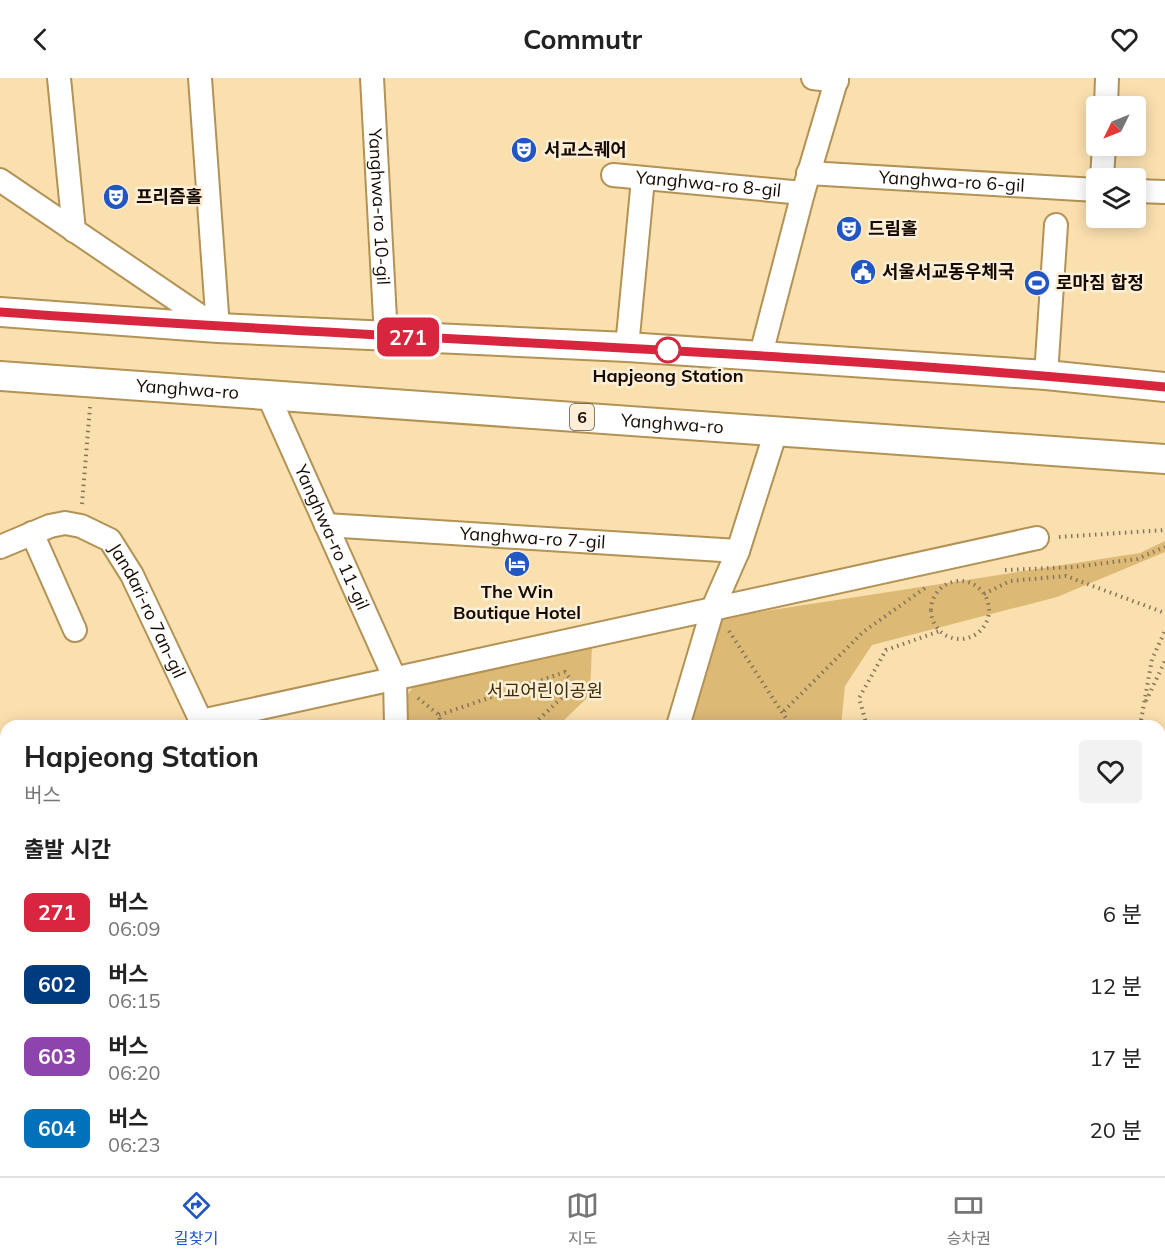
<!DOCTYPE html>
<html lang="ko">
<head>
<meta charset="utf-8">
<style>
  body { margin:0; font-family:Mulish,"Noto Sans KR",sans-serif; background:#f2f2f2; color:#222; height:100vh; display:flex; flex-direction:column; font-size:22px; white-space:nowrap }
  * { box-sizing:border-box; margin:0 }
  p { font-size:20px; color:#767676 }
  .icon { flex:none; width:33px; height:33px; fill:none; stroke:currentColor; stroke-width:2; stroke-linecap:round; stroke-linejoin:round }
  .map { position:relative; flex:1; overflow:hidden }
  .sheet { position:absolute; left:0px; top:642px; width:1166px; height:456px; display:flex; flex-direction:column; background:#fff; border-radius:18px 18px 0 0; box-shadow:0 3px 15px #0003 }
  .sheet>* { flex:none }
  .badge { padding:0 12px; border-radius:9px; font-size:21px; line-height:39px }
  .needle { width:39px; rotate:227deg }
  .tools { position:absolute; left:1086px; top:18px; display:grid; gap:12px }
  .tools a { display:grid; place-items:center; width:60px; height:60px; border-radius:6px; background:#fff; box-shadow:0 3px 15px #0003; font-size:30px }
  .map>.badge { position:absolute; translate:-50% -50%; box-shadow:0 0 0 3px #fff }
  h2 { padding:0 24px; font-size:22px; line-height:54px }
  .round { display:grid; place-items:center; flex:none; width:63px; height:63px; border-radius:6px; background:#f2f2f2 }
  .overview { display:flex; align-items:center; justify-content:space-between; height:102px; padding:0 24px }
  h1 { font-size:28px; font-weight:700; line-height:45px }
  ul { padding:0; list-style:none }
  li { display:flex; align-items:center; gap:18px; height:72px; padding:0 24px }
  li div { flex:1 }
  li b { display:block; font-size:22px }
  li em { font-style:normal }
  li .badge { min-width:66px; font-weight:700; text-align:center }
  header { display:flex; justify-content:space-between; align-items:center; height:78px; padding:0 24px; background:#fff; font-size:27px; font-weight:700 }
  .dock { display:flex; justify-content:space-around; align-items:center; height:84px; border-top:2px solid #e0e0e0; background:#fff; font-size:16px; color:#767676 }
  .dock a { display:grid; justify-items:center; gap:3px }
  .dock .active { color:#2156c3 }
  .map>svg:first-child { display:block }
  .green { fill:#ddb976 }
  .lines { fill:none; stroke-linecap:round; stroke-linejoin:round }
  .minor-casing { stroke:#b29255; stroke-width:26 }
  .major-casing { stroke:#b29255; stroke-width:32 }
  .path { stroke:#887558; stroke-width:4; stroke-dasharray:1.5 4.5; stroke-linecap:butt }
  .minor { stroke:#fff; stroke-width:22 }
  .major { stroke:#fff; stroke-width:28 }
  .line-casing { stroke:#fff; stroke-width:14 }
  .line { stroke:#d7263d; stroke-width:9 }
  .stop-dot { fill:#fff; stroke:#d7263d; stroke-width:3 }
  .labels { text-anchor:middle; stroke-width:5; stroke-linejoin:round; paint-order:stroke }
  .shield { fill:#fdefd7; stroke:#5b4f40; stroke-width:1.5 }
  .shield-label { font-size:16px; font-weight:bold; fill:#150a00 }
  .poi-label { font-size:18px; font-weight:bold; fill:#150a00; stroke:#fdefd7; text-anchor:start }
  .street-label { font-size:18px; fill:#150a00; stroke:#fdefd7 }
  .stop-label { font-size:18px; font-weight:bold; fill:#150a00; stroke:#fdefd7 }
  .park-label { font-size:18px; fill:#3e2b00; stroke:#fdefd7 }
</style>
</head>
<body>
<header><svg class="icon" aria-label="back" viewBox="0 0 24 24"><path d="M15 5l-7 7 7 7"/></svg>Commutr<svg class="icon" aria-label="heart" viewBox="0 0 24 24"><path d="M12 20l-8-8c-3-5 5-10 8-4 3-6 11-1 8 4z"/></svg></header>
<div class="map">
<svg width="1165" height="1098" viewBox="0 0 1165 1098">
  <rect width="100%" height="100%" fill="#fbe0af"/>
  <!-- green -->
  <path class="green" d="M 1165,463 L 1165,474 L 1057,519 L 872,567 L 845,608 L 841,648 L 689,648 L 720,540 L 1140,475 Z
    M 592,568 L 590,617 L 558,648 L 405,648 L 405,620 L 415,606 Z
    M 942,1092 L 1134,1092 L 1143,1098 L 938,1098 Z"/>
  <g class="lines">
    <!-- minor casing -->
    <g class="minor-casing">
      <g id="minor">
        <path d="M 59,0 L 74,153"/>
        <path d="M 200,0 L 218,250"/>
        <path id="s1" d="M 372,0 L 386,259"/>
        <path d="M 813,0 L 837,3"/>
        <path d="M 1106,28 L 1107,0"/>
        <path id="s2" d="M 808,95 L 1096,112"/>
        <path id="s3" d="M 613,97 L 803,115"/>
        <path d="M 1102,100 L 1104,68"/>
        <path d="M 0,102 L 218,250"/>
        <path d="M 1136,113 L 1165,114"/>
        <path d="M 627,269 L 643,101"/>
        <path d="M 760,280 L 803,115 L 837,0"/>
        <path d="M 1046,297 L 1056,147"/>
        <path id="s4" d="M 268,317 L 395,601 L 396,648"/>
        <path id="s5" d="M 326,447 L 738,473"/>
        <path d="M 32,455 L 75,552"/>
        <path id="s6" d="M 0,469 L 50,448 L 65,445 L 81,448 L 110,462 L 132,497 L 201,643 L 200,648"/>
        <path d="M 201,643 L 1037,460"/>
        <path d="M 678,648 L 713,530 L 738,473 L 776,353"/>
        <path d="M 0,919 L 6,916"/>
        <path d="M 0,1048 L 6,1058"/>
        <path d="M 27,1092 L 31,1098"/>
        <path d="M 467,1092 L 476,1098"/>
        <path d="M 795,1092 L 805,1098"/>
        <path d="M 823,1092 L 824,1098"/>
        <path d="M 123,1098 L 133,1092"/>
        <path d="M 365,1098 L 368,1092"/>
        <path d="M 596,1098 L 600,1092"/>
      </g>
    </g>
    <!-- major casing -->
    <g class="major-casing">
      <g id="major">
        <path d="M 0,234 L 218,250 L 627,269 L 1046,297 L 1165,309"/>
        <path id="s7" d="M 0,298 L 1165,381"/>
      </g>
    </g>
    <!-- path -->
    <path class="path" d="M 82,426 L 90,329
      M 1059,459 L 1165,452
      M 1005,492 L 1074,489 L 1137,481 L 1165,469
      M931 532a29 29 0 1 1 58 0a29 29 0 1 1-58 0Z
      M 984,516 L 1010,503 L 1066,498 L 1165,535
      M 729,553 L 791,648
      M 418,620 L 439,637 L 441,648
      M 1146,623 L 1165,583
      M 784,633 L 863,554 L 925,510
      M 439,637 L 565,594 L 575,607 L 532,648
      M 867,648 L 859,620 L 886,572 L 940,553
      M 1140,648 L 1152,581 L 1165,553
      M 1165,666 L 1165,668
      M 1160,737 L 1165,746
      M 1030,1092 L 1032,1098"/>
    <!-- minor -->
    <use href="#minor" class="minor"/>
    <!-- major -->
    <use href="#major" class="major"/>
  </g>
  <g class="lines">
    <!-- line casing -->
    <g class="line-casing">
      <path id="line" d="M 0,234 C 388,262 778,271 1165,309"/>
    </g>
    <!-- line -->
    <use href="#line" class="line"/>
  </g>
  <!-- icons -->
  <defs>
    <g id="theatre-disc" transform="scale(1.35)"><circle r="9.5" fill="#2156c3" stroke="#fdefd7"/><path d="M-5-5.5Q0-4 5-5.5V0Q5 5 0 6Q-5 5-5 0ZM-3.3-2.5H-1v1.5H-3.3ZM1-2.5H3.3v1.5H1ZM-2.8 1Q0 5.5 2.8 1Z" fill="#fff"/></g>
    <g id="civic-disc" transform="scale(1.35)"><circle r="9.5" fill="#2156c3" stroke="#fdefd7"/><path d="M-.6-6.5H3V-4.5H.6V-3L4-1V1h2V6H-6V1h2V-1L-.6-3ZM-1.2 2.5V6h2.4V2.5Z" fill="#fff"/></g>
    <g id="stadium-disc" transform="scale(1.35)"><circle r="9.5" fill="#2156c3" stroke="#fdefd7"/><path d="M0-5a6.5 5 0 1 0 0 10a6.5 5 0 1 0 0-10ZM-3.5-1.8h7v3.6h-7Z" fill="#fff"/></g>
    <g id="hotel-disc" transform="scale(1.35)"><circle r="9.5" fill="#2156c3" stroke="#fdefd7"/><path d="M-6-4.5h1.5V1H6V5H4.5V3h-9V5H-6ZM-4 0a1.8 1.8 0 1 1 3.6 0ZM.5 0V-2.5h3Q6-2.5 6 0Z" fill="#fff"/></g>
  </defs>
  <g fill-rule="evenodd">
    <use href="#theatre-disc" x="524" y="72"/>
    <use href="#theatre-disc" x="116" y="119"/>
    <use href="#theatre-disc" x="849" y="151"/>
    <use href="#civic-disc" x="863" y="194"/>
    <use href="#stadium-disc" x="1037" y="205"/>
    <use href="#hotel-disc" x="517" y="486"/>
  </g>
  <!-- markers -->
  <circle class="stop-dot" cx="668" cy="272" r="12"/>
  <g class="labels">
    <!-- shield labels -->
    <rect class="shield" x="570" y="326" width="24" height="26" rx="4.5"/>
    <g class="shield-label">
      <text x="582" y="345">6</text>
    </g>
    <!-- poi labels -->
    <g class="poi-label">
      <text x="544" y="78">서교스퀘어</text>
      <text x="136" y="125">프리즘홀</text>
      <text x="868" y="157">드림홀</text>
      <text x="882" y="200">서울서교동우체국</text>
      <text x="1056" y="211">로마짐 합정</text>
      <text x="517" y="520" text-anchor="middle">The Win<tspan x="517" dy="21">Boutique Hotel</tspan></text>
    </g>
    <!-- street labels -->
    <g class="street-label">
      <text dy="6" stroke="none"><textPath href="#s2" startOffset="144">Yanghwa-ro 6-gil</textPath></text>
      <text dy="6" stroke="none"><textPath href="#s3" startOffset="96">Yanghwa-ro 8-gil</textPath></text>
      <text dy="6" stroke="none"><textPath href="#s1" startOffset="129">Yanghwa-ro 10-gil</textPath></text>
      <text dy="6" stroke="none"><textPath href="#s7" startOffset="188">Yanghwa-ro</textPath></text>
      <text dy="6" stroke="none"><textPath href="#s7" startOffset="674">Yanghwa-ro</textPath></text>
      <text dy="6" stroke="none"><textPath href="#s4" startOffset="156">Yanghwa-ro 11-gil</textPath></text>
      <text dy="6" stroke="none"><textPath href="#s5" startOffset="207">Yanghwa-ro 7-gil</textPath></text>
      <text dy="6" stroke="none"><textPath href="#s6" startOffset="198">Jandari-ro 7an-gil</textPath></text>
    </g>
    <!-- stop labels -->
    <g class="stop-label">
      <text x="668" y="304">Hapjeong Station</text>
    </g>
    <!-- park labels -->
    <g class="park-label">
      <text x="545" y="619">서교어린이공원</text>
    </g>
  </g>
</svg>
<div class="tools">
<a><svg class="needle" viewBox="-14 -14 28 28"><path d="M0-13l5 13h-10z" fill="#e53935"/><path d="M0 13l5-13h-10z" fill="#767676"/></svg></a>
<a><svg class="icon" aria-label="layers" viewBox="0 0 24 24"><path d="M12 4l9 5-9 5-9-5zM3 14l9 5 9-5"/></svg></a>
</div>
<b class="badge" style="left:408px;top:259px;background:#d7263d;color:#fff">271</b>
<section class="sheet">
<div class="overview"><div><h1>Hapjeong Station</h1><p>버스</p></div><a class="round"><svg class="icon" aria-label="heart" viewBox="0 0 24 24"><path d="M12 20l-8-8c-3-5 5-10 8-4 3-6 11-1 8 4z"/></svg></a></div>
<h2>출발 시간</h2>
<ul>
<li><span class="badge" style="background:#d7263d;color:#fff">271</span><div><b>버스</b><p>06:09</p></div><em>6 분</em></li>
<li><span class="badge" style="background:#003b80;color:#fff">602</span><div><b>버스</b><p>06:15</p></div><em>12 분</em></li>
<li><span class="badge" style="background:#8e44ad;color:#fff">603</span><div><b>버스</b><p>06:20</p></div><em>17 분</em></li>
<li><span class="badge" style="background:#0072bc;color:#fff">604</span><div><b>버스</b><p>06:23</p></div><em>20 분</em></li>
</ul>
</section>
</div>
<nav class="dock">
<a class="active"><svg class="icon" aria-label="directions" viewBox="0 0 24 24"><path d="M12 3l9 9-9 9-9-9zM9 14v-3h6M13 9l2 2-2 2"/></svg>길찾기</a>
<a><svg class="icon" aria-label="map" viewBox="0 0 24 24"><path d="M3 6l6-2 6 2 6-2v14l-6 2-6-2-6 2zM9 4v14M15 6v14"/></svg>지도</a>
<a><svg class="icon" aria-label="tickets" viewBox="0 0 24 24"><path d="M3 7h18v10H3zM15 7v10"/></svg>승차권</a>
</nav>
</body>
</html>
